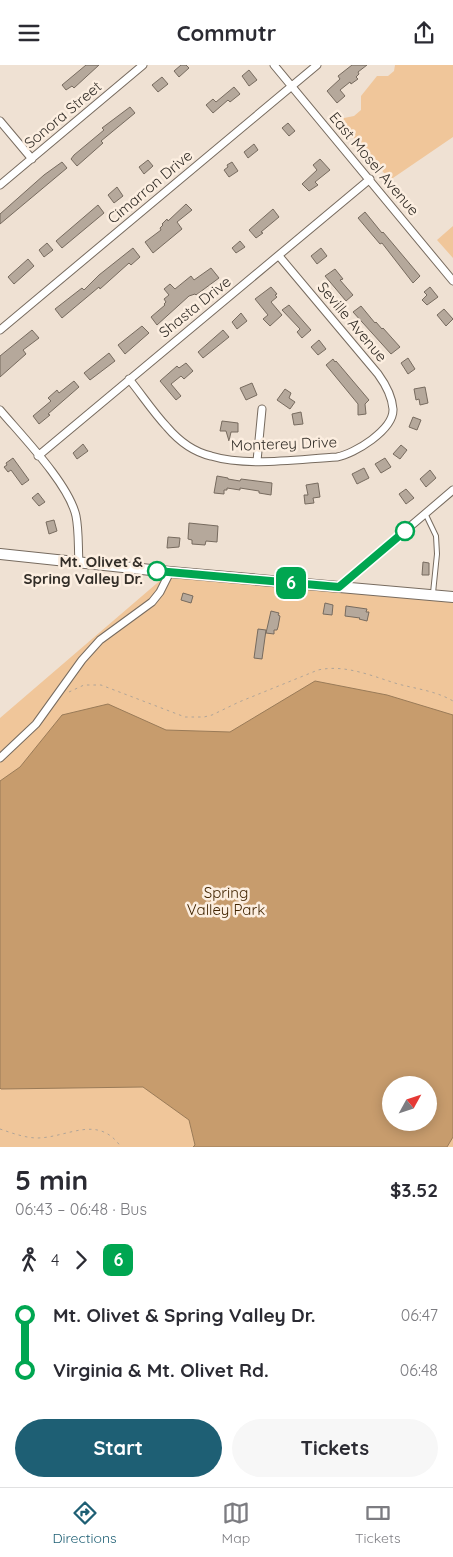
<!DOCTYPE html>
<html lang="en">
<head>
<meta charset="utf-8">
<style>
  body { margin:0; font-family:Quicksand,sans-serif; background:#f7f7f7; color:#2b2b33; height:100vh; display:flex; flex-direction:column; font-size:19px; white-space:nowrap }
  * { box-sizing:border-box; margin:0 }
  p { font-size:16px; color:#7c7c81 }
  .icon { flex:none; width:28px; height:28px; fill:none; stroke:currentColor; stroke-width:2; stroke-linecap:round; stroke-linejoin:round }
  .map { position:relative; height:1082px; overflow:hidden }
  .drawer { display:flex; flex-direction:column; background:#fff; flex:1 }
  .drawer>* { flex:none }
  .badge { padding:0 10px; border-radius:8px; font-size:18px; line-height:32px }
  .needle { width:32px; rotate:50deg }
  .fabs { position:absolute; left:382px; top:1011px; display:grid; gap:10px }
  .fabs a { display:grid; place-items:center; width:55px; height:55px; border-radius:50%; background:#fff; box-shadow:0 2px 12px #0003; font-size:25px }
  .map>.badge { position:absolute; translate:-50% -50%; box-shadow:0 0 0 2px #fff }
  .legs { display:flex; align-items:center; gap:8px; height:55px; padding:0 15px; font-size:16px }
  .legs p { margin-inline-start:auto }
  .summary { display:flex; align-items:center; justify-content:space-between; height:85px; padding:0 15px }
  h1 { font-size:28px; font-weight:700; line-height:38px }
  .primary-button { display:flex; gap:10px; margin-top:auto; padding:10px 15px }
  .primary-button a { flex:1; height:58px; border-radius:30px; background:#1e5f74; color:#fff; font-size:20px; font-weight:700; line-height:58px; text-align:center }
  .primary-button a+a { background:#f7f7f7; color:#2b2b33 }
  ul { padding:0 15px; list-style:none }
  li { display:flex; align-items:center; gap:18px; height:55px; font-size:19px }
  li i { display:grid; place-items:center; width:8px; height:100%; margin:0 6px; background:currentColor }
  li i::after { content:''; width:12px; height:12px; margin:-6px; border:4px solid; border-radius:50%; background:#fff }
  li p { margin-inline-start:auto }
  li:first-child i { background:linear-gradient(#0000 50%,currentColor 0) }
  li:last-child i { background:linear-gradient(currentColor 50%,#0000 0) }
  header { display:flex; justify-content:space-between; align-items:center; height:65px; padding:0 15px; background:#fff; font-size:22px; font-weight:700 }
  .tabs { display:flex; justify-content:space-around; align-items:center; height:70px; border-top:1px solid #e1e1e2; background:#fff; font-size:14px; color:#7c7c81 }
  .tabs a { display:grid; justify-items:center; gap:2px }
  .tabs .current { color:#1e5f74 }
  .map>svg:first-child { display:block }
  .green { fill:#f0c69a; fill-rule:evenodd }
  .water { fill:#c79c6d; stroke:#9a7b58; fill-rule:evenodd }
  .building { fill:#b5a89b; stroke:#776b5f }
  .lines { fill:none; stroke-linecap:round; stroke-linejoin:round }
  .lane-casing { stroke:#776b5f; stroke-width:6 }
  .street-casing { stroke:#776b5f; stroke-width:9 }
  .secondary-casing { stroke:#776b5f; stroke-width:12 }
  .path { stroke:#afa498; stroke-width:1; stroke-dasharray:2.5 4; stroke-linecap:butt }
  .lane { stroke:#fff; stroke-width:4 }
  .street { stroke:#fff; stroke-width:7 }
  .secondary { stroke:#fff; stroke-width:10 }
  .line-1-casing { stroke:#fff; stroke-width:11 }
  .line-1 { stroke:#00a651; stroke-width:8 }
  .stop-1-dot { fill:#fff; stroke:#00a651; stroke-width:2.5 }
  .labels { text-anchor:middle; stroke-width:5; stroke-linejoin:round; paint-order:stroke }
  .street-label { font-size:15px; fill:#322d27; stroke:#fceee0 }
  .stop-label { font-size:15px; font-weight:bold; fill:#322d27; stroke:#fceee0; text-anchor:end }
  .park-label { font-size:15px; fill:#412400; stroke:#fceee0 }
</style>
</head>
<body>
<header><svg class="icon" aria-label="menu" viewBox="0 0 24 24"><path d="M4 6h16M4 12h16M4 18h16"/></svg>Commutr<svg class="icon" aria-label="share" viewBox="0 0 24 24"><path d="M12 15V3M7 8l5-5 5 5M5 13v7h14v-7"/></svg></header>
<div class="map">
<svg width="453" height="1082" viewBox="0 0 453 1082">
  <rect width="100%" height="100%" fill="#efe1d3"/>
  <!-- green -->
  <path class="green" d="M 395,0 L 453,0 L 453,72 L 390,115 L 342,59 L 344,53 L 354,51 L 361,45 L 361,31 L 377,11 L 388,11 L 394,6 Z
    M 453,161 L 453,193 L 437,175 Z
    M 170,507 L 453,532 L 453,1082 L 0,1082 L 0,653 ZM 391,1020 L 429,1020 L 429,1058 L 391,1058 Z"/>
  <!-- water -->
  <path class="water" d="M 315,616 L 387,630 L 453,650 L 453,1072 L 447,1082 L 193,1082 L 195,1080 L 189,1055 L 143,1022 L 1,1024 L 0,1023 L 0,716 L 20,702 L 62,650 L 108,639 L 166,665 L 230,667 ZM 391,1020 L 429,1020 L 429,1058 L 391,1058 Z"/>
  <!-- building -->
  <path class="building" d="M 86,0 L 99,0 L 74,23 L 72,21 L 66,25 L 62,20 Z
    M 181,0 L 186,0 L 189,3 L 179,12 L 174,6 Z
    M 352,0 L 367,0 L 358,7 L 359,9 L 356,12 L 358,14 L 351,19 L 350,17 L 340,25 L 345,31 L 337,38 L 327,26 L 340,14 L 338,11 Z
    M 249,5 L 257,15 L 249,21 L 242,11 Z
    M 162,12 L 168,19 L 158,27 L 152,20 Z
    M 234,22 L 240,29 L 230,37 L 228,35 L 213,48 L 206,40 L 213,34 L 216,37 Z
    M 130,42 L 135,48 L 101,76 L 103,78 L 77,101 L 71,94 L 74,90 L 104,65 L 102,63 Z
    M 288,58 L 295,66 L 289,71 L 282,63 Z
    M 254,79 L 258,85 L 248,93 L 244,87 Z
    M 320,94 L 330,105 L 315,117 L 318,120 L 309,126 L 302,119 L 317,105 L 313,100 Z
    M 148,95 L 153,101 L 144,109 L 139,102 Z
    M 62,97 L 67,103 L 0,159 L 0,149 L 44,110 Z
    M 232,97 L 238,106 L 229,112 L 224,105 L 228,102 L 227,100 Z
    M 117,122 L 123,131 L 114,138 L 108,130 Z
    M 186,139 L 192,145 L 177,157 L 182,164 L 153,188 L 145,177 L 161,165 L 160,163 L 163,160 L 162,159 L 167,154 L 168,156 Z
    M 98,140 L 104,148 L 62,183 L 56,176 Z
    M 273,144 L 279,152 L 261,167 L 263,168 L 256,173 L 249,165 Z
    M 365,147 L 382,168 L 383,167 L 420,211 L 413,218 L 382,178 L 380,179 L 358,153 Z
    M 240,176 L 245,182 L 236,188 L 232,183 Z
    M 47,178 L 53,185 L 44,192 L 39,185 Z
    M 133,183 L 140,192 L 131,200 L 129,198 L 100,224 L 99,222 L 62,253 L 55,244 L 82,223 L 84,225 L 99,210 Z
    M 321,183 L 327,191 L 317,199 L 311,191 Z
    M 28,194 L 34,201 L 14,219 L 8,212 L 9,211 Z
    M 211,203 L 219,213 L 196,230 L 195,229 L 189,231 L 157,260 L 151,252 L 165,240 L 164,239 L 166,237 L 164,234 L 169,230 L 164,224 L 170,219 L 175,224 L 191,211 L 194,215 Z
    M 335,204 L 343,214 L 340,215 L 353,230 L 346,236 L 325,211 Z
    M 271,222 L 277,229 L 275,230 L 277,232 L 271,237 L 282,250 L 270,261 L 263,254 L 268,250 L 255,234 Z
    M 430,222 L 438,232 L 427,240 L 422,235 L 427,230 L 424,227 Z
    M 289,240 L 311,265 L 302,273 L 297,267 L 300,264 L 282,245 Z
    M 361,241 L 375,258 L 376,257 L 382,264 L 383,263 L 400,282 L 391,289 L 353,247 Z
    M 444,244 L 453,254 L 446,261 L 437,250 Z
    M 241,248 L 247,256 L 237,264 L 232,257 Z
    M 142,261 L 149,268 L 125,289 L 118,280 Z
    M 32,265 L 39,273 L 23,285 L 26,289 L 0,312 L 0,291 Z
    M 223,265 L 229,272 L 203,293 L 198,287 Z
    M 319,275 L 326,284 L 318,290 L 311,282 Z
    M 109,288 L 115,296 L 90,315 L 84,308 Z
    M 408,293 L 415,304 L 408,309 L 401,298 Z
    M 333,294 L 335,297 L 336,296 L 369,335 L 365,339 L 366,349 L 358,350 L 358,339 L 326,300 Z
    M 186,298 L 193,306 L 184,314 L 181,311 L 171,319 L 181,331 L 176,335 L 160,316 L 177,301 L 179,303 Z
    M 74,316 L 79,322 L 48,349 L 50,350 L 39,359 L 33,351 L 51,336 L 48,333 L 57,325 L 59,328 Z
    M 252,318 L 257,330 L 246,335 L 240,323 Z
    M 425,322 L 428,338 L 420,340 L 419,334 L 416,335 L 414,324 Z
    M 285,324 L 291,328 L 289,333 L 295,337 L 290,344 L 277,335 Z
    M 301,347 L 303,359 L 294,360 L 292,349 Z
    M 413,352 L 421,355 L 417,365 L 409,362 Z
    M 222,356 L 238,358 L 238,367 L 231,367 L 229,376 L 226,366 L 220,366 Z
    M 83,379 L 88,386 L 77,394 L 73,388 Z
    M 401,380 L 407,385 L 400,394 L 393,389 Z
    M 13,393 L 29,415 L 22,420 L 11,405 L 8,407 L 4,402 L 7,400 L 6,398 Z
    M 385,393 L 391,402 L 381,408 L 375,399 Z
    M 364,403 L 369,413 L 357,419 L 352,409 Z
    M 430,405 L 436,413 L 426,422 L 420,414 Z
    M 217,411 L 228,413 L 228,414 L 240,416 L 241,414 L 272,418 L 271,430 L 259,428 L 259,426 L 240,423 L 240,425 L 227,423 L 227,425 L 224,425 L 224,429 L 214,428 Z
    M 318,418 L 320,432 L 313,433 L 314,438 L 305,439 L 304,430 L 308,430 L 306,420 Z
    M 406,424 L 414,433 L 406,439 L 399,429 Z
    M 38,428 L 45,437 L 39,441 L 32,433 Z
    M 54,455 L 57,466 L 49,469 L 46,457 Z
    M 189,458 L 218,461 L 217,477 L 206,476 L 205,480 L 192,479 L 192,475 L 188,474 Z
    M 168,472 L 180,473 L 179,482 L 167,483 Z
    M 423,497 L 429,498 L 429,510 L 422,510 Z
    M 183,528 L 193,531 L 191,538 L 181,535 Z
    M 325,538 L 333,540 L 332,550 L 323,549 Z
    M 346,541 L 367,544 L 366,547 L 369,547 L 367,556 L 359,554 L 360,553 L 345,551 Z
    M 271,546 L 279,548 L 278,550 L 280,551 L 278,562 L 277,565 L 274,565 L 274,569 L 266,568 Z
    M 258,564 L 266,565 L 262,594 L 254,593 Z"/>
  <g class="lines">
    <!-- lane casing -->
    <g class="lane-casing">
      <path id="lane" d="M 425,448 L 436,471 L 437,489 L 433,528"/>
    </g>
    <!-- street casing -->
    <g class="street-casing">
      <path id="street" d="M 274,0 L 453,216
        M 0,56 L 32,94
        M 0,120 L 143,0
        M 0,265 L 317,0
        M 129,314 C 142,330 153,347 167,362 C 178,375 194,387 211,391 C 247,402 299,394 337,392 C 354,389 394,365 393,344 C 392,331 386,320 378,309 L 279,191
        M 0,345 C 22,371 69,419 76,451 C 79,466 78,482 79,498
        M 38,391 L 370,114
        M 257,396 L 262,344
        M 339,522 L 453,425
        M 0,693 L 36,659 L 82,595 L 100,575 L 152,537 L 160,527 L 170,507"/>
    </g>
    <!-- secondary casing -->
    <g class="secondary-casing">
      <path id="secondary" d="M 0,489 L 170,507 L 453,532"/>
    </g>
    <!-- path -->
    <path class="path" d="M 69,627 L 84,620 L 101,620 L 185,652 L 204,652 L 212,650 L 239,637 L 318,605 C 345,599 372,611 398,619 C 417,624 436,626 453,636
      M 0,1064 C 12,1068 25,1073 38,1073 C 69,1072 98,1049 121,1082"/>
    <!-- lane -->
    <use href="#lane" class="lane"/>
    <!-- street -->
    <use href="#street" class="street"/>
    <!-- secondary -->
    <use href="#secondary" class="secondary"/>
  </g>
  <g class="lines">
    <!-- line-1 casing -->
    <g class="line-1-casing">
      <path id="line-1" d="M 157,506 L 339,522 L 405,466"/>
    </g>
    <!-- line-1 -->
    <use href="#line-1" class="line-1"/>
  </g>
  <!-- markers -->
  <g class="stop-1-dot">
    <circle cx="405" cy="466" r="9"/>
    <circle cx="157" cy="506" r="9"/>
  </g>
  <g class="labels">
    <!-- street labels -->
    <g class="street-label">
      <text transform="translate(63 50) rotate(-40)" y="5">Sonora Street</text>
      <text transform="translate(374 99) rotate(50)" y="5">East Mosel Avenue</text>
      <text transform="translate(150 122) rotate(-40)" y="5">Cimarron Drive</text>
      <text transform="translate(195 242) rotate(-39)" y="5">Shasta Drive</text>
      <text transform="translate(352 257) rotate(50)" y="5">Seville Avenue</text>
      <text transform="translate(284 379) rotate(-2)" y="5">Monterey Drive</text>
    </g>
    <!-- stop labels -->
    <g class="stop-label">
      <text x="143" y="502">Mt. Olivet &amp;<tspan x="143" dy="17">Spring Valley Dr.</tspan></text>
    </g>
    <!-- park labels -->
    <g class="park-label">
      <text x="226" y="833">Spring<tspan x="226" dy="17">Valley Park</tspan></text>
    </g>
  </g>
</svg>
<div class="fabs">
<a><svg class="needle" viewBox="-14 -14 28 28"><path d="M0-13l5 13h-10z" fill="#e53935"/><path d="M0 13l5-13h-10z" fill="#7c7c81"/></svg></a>
</div>
<b class="badge" style="left:291px;top:518px;background:#00a651;color:#fff">6</b>
</div>
<section class="drawer">
<div class="summary"><div><h1>5 min</h1><p>06:43 – 06:48 · Bus</p></div><b>$3.52</b></div>
<div class="legs"><svg class="icon" aria-label="walk" viewBox="0 0 24 24"><circle cx="13" cy="4" r="2"/><path d="M13 8l-2 6 4 7M11 14l-3 7M7 12l3-4h3l4 4"/></svg>4<svg class="icon" aria-label="forward" viewBox="0 0 24 24"><path d="M9 5l7 7-7 7"/></svg><b class="badge" style="background:#00a651;color:#fff">6</b></div>
<ul>
<li><i style="color:#00a651"></i><b>Mt. Olivet &amp; Spring Valley Dr.</b><p>06:47</p></li>
<li><i style="color:#00a651"></i><b>Virginia &amp; Mt. Olivet Rd.</b><p>06:48</p></li>
</ul>
<div class="primary-button"><a>Start</a><a>Tickets</a></div>
</section>
<nav class="tabs">
<a class="current"><svg class="icon" aria-label="directions" viewBox="0 0 24 24"><path d="M12 3l9 9-9 9-9-9zM9 14v-3h6M13 9l2 2-2 2"/></svg>Directions</a>
<a><svg class="icon" aria-label="map" viewBox="0 0 24 24"><path d="M3 6l6-2 6 2 6-2v14l-6 2-6-2-6 2zM9 4v14M15 6v14"/></svg>Map</a>
<a><svg class="icon" aria-label="tickets" viewBox="0 0 24 24"><path d="M3 7h18v10H3zM15 7v10"/></svg>Tickets</a>
</nav>
</body>
</html>
